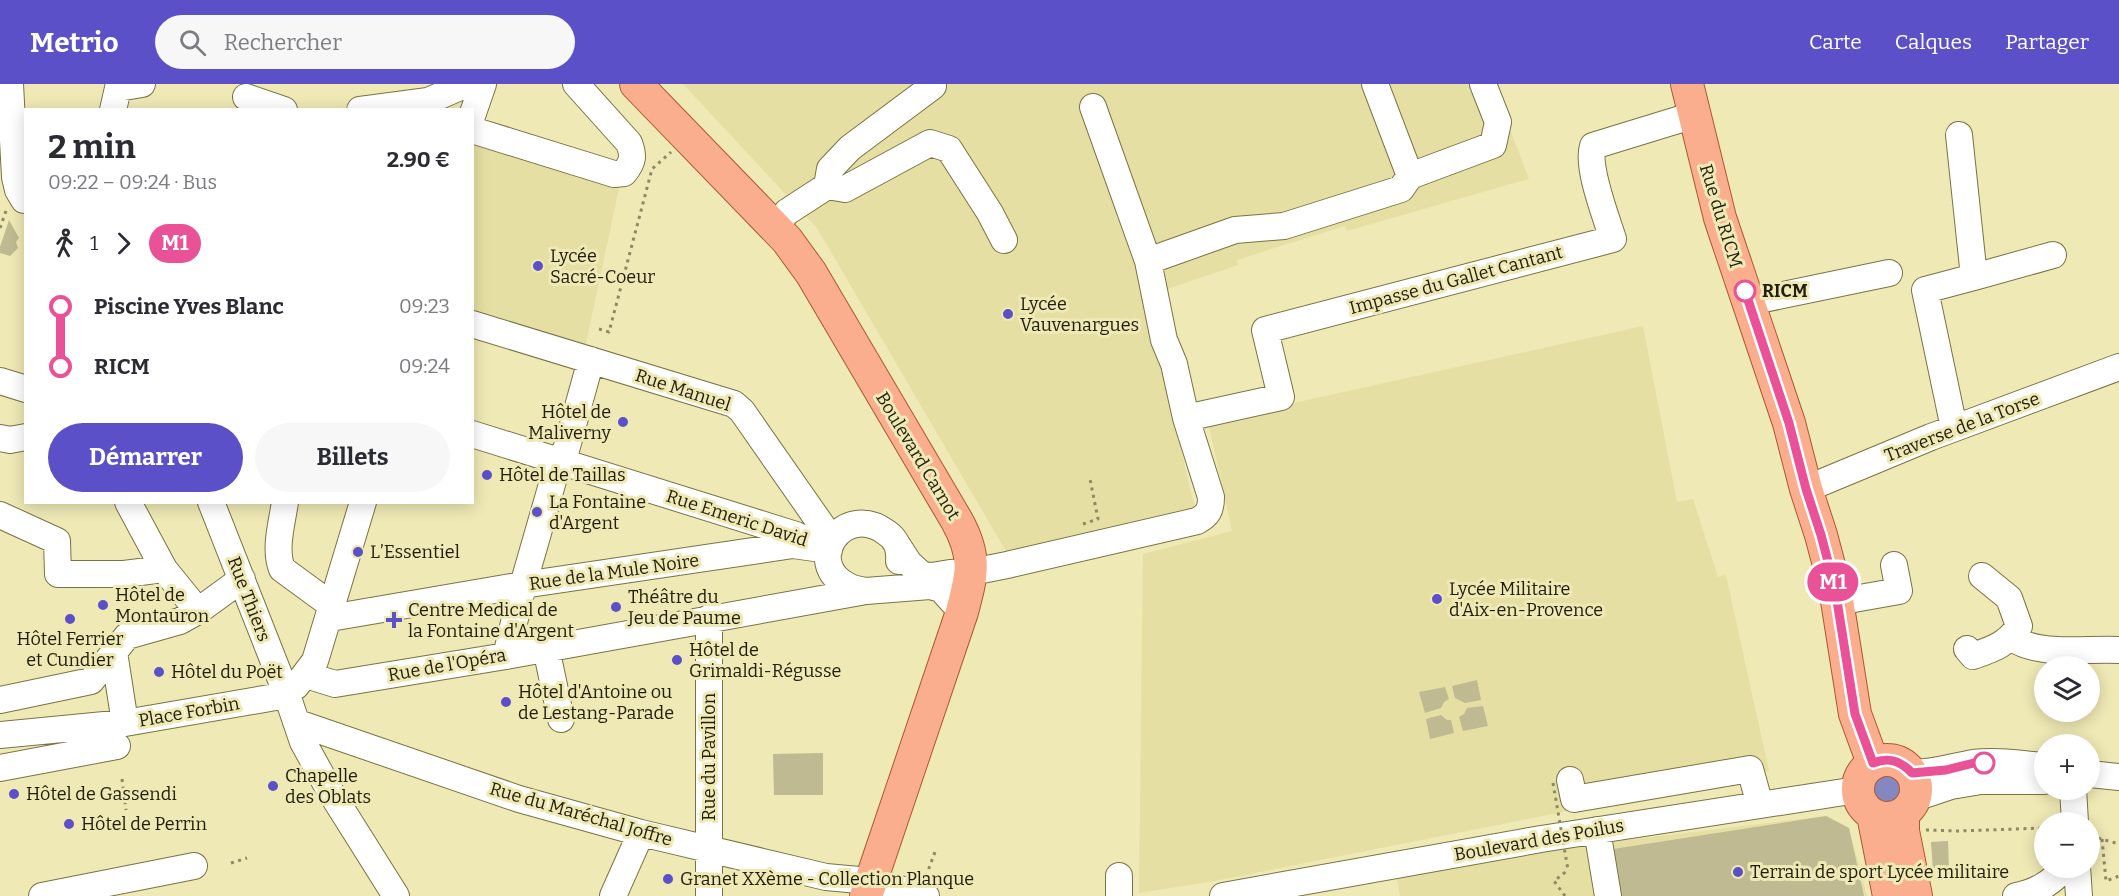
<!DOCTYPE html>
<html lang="fr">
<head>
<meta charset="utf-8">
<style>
  body { margin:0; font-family:Bitter,serif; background:#f7f7f7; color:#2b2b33; height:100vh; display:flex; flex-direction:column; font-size:22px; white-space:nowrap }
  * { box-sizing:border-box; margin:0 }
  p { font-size:20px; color:#7c7c81 }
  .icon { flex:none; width:33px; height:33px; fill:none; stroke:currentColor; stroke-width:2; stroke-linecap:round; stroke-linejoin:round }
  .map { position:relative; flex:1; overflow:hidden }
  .panel { position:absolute; left:24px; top:24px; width:450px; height:396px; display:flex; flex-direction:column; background:#fff; border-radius:0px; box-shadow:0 3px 15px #0003 }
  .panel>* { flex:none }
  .badge { padding:0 12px; border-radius:20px; font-size:21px; line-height:39px }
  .fabs { position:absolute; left:2034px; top:572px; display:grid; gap:12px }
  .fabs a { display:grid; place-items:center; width:66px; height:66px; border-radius:50%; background:#fff; box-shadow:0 3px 15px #0003; font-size:30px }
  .map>.badge { position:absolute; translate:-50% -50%; box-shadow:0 0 0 3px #fff }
  .legs { display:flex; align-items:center; gap:9px; height:66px; padding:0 24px; font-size:20px }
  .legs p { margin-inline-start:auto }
  .summary { display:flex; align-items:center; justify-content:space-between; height:102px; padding:0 24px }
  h1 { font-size:33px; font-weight:700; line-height:45px }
  .cta { display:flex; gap:12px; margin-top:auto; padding:12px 24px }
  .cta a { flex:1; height:69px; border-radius:36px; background:#5b50c8; color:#fff; font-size:24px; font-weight:700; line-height:69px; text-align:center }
  .cta a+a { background:#f7f7f7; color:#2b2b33 }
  ul { padding:0 24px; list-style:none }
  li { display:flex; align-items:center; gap:21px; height:60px; font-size:22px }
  li i { display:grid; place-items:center; width:9px; height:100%; margin:0 8px; background:currentColor }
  li i::after { content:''; width:15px; height:15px; margin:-8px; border:4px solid; border-radius:50%; background:#fff }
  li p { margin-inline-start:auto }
  li:first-child i { background:linear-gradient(#0000 50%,currentColor 0) }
  li:last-child i { background:linear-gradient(currentColor 50%,#0000 0) }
  header { display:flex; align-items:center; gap:36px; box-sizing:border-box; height:84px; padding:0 30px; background:#5b50c8; color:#fff }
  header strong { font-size:28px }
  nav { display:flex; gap:33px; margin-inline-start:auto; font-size:21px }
  .search { width:420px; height:54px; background:#f7f7f7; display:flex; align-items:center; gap:15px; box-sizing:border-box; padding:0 21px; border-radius:33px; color:#7c7c81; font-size:22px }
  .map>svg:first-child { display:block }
  .built { fill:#e6dfa3 }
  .green { fill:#bfba91 }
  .water { fill:#8487c0 }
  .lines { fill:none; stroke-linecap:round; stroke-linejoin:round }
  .minor-casing { stroke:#797343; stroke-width:28 }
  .major-casing { stroke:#ac582f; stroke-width:34 }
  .path { stroke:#8d8964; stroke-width:3; stroke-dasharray:3 4.5; stroke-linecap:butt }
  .minor { stroke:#fff; stroke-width:26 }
  .major { stroke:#faae8e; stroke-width:32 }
  .path-bridge { stroke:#8d8964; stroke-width:3; stroke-dasharray:3 4.5; stroke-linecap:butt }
  .line-1-casing { stroke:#fff; stroke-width:14 }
  .line-1 { stroke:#ea5297; stroke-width:9 }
  .poi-dot { fill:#5b50c8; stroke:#efe9b5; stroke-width:2 }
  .stop-1-dot { fill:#fff; stroke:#ea5297; stroke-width:3 }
  .labels { text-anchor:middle; stroke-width:6; stroke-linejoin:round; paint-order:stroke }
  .street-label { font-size:18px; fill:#201d09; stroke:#efe9b5 }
  .poi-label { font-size:18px; fill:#201d09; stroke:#efe9b5; text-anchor:start }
  .stop-label { font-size:18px; font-weight:bold; fill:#201d09; stroke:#efe9b5; text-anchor:start }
</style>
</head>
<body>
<header>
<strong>Metrio</strong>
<div class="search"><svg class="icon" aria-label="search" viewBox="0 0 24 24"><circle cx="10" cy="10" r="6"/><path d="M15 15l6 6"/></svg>Rechercher</div>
<nav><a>Carte</a><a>Calques</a><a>Partager</a></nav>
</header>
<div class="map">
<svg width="2119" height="812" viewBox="0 0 2119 812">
  <rect width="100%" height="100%" fill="#efe9b5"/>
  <!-- built -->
  <path class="built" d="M 683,0 L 1493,0 L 1529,95 L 1347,147 L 1345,142 L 1237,176 L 1238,181 L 1170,204 L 1169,206 L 1163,201 L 1146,213 L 1195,426 L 1007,469 L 817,144 Z
    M 476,55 L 620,100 L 585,264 L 473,231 L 472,68 Z
    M 1643,242 L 1677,418 L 1693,415 L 1718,493 L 1726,491 L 1769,687 L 1215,797 L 1139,809 L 1143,470 L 1232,447 L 1208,338 Z
    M 1826,732 L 1849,744 L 1867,812 L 1400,812 L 1396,790 L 1611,758 Z"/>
  <!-- green -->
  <path class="green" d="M 9,136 L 19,154 L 16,158 L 18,164 L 10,172 L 0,169 L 0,163 Z
    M 1477,596 L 1481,616 L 1465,619 L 1455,614 L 1452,602 Z
    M 1445,603 L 1449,615 L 1444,618 L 1441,624 L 1425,629 L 1419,608 Z
    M 1483,622 L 1488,642 L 1463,647 L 1459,633 L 1464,630 L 1467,624 Z
    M 1441,631 L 1447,636 L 1451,636 L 1454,649 L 1430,655 L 1426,635 Z
    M 823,669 L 823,711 L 774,711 L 773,670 Z
    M 1826,732 L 1849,744 L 1864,812 L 1620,812 L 1613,765 Z
    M 1948,757 L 1949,785 L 1933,786 L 1931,758 Z"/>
  <!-- water -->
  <path class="water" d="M1870 704a19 19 0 1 1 38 0a19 19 0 1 1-38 0Z"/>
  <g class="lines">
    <!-- minor casing -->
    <g class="minor-casing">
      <path id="minor" d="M 10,0 L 15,93 L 18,106 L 24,116
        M 1375,0 L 1410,92 L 1493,61 L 1498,38 L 1483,0
        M 933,2 L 850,64 L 830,85 L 827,102 L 845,105 L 930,59 L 949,65 L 990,129 L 1004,156
        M 246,13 L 284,26
        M 1093,23 L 1148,177 L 1235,146 L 1284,142 L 1401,105 L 1410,92
        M 113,26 L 118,4 L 142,0
        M 360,26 L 428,17 L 467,0
        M 472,32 L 483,0
        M 472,46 L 614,90 L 624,89 C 633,78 634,72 629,59 L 576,0
        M 775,143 L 787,128 L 827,102
        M 1974,193 L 2053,171
        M 1749,218 L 1889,189
        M 472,240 L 734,320 L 742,327 L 832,456
        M 0,297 L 26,305
        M 1186,334 L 1281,313 L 1265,246 L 1613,155 C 1606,133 1586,82 1593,62 L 1694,31
        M 1954,344 L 1925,206 L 1974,193 L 1959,51
        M 472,350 L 796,451 L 809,457
        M 0,354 L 10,356 L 26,353
        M 1806,405 L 1931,353 L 2119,283
        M 128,418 L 164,485 L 198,527
        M 211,418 L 287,611 L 303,658 L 330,707 L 396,812
        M 285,418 C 282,439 274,465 282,485 L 323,515 L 334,520
        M 0,431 L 57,457 L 58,490 L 124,490 L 164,485
        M 898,462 L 909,479 L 922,491 L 932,492 L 950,489 L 972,488 L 1007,481 L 1197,437 C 1208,431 1211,426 1211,413 L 1186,334 L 1174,280 L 1164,256 L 1148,177
        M 866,507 C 860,506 853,505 848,502 C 802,479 843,416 887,449 C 897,456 900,465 899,477
        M 1837,518 L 1899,507 L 1894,481
        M 330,534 L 523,501 L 793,461 L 829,466
        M 709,534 L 709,812
        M 2012,554 C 2040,573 2086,564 2119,566
        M 546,564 L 561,635
        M 1967,565 L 1973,572 C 1993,565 2008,560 2019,542 L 2009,514 L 1982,492
        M 114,568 L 125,639
        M 506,572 L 523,501 L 559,376 L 566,366 L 591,276
        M 306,591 L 335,600 L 506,572 L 866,507 L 930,502 L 941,505 L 962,528
        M 296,602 L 315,577 L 363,418
        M 0,616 L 91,597 L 127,552 L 180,537 L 198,527 L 242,495
        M 298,639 L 519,715 L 641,749 L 826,793 L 870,797 L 926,812
        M 0,651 L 125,639 L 287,611
        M 0,684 L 117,662
        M 1912,689 C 1934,689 1951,683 1973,679 C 1996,676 2021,680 2044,682
        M 2090,690 L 2119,693
        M 1570,696 L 1574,715 L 1750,685 L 1760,721
        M 2073,705 L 2075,738
        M 1915,714 L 1951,702 L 1981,697 L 2044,697
        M 1597,746 L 1608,812
        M 2077,783 L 2079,812
        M 42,812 L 194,782
        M 613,812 L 641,749
        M 1119,812 L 1119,792
        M 1223,812 L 1541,755 L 1857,706
        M 2016,812 C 2035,809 2053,798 2065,783"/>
    </g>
    <!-- major casing -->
    <g class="major-casing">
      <path id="major" d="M 636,0 L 787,156 L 811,189 L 957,437 C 977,473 972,490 962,528 L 866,812
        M 1687,0 L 1720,134 L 1789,339 L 1806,405 L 1821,451 L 1835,504 L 1855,630 L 1873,679
        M1858 705a29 29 0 1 1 58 0a29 29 0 1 1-58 0Z
        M 1903,729 L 1903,747 L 1916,812
        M 1873,731 L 1889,812"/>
    </g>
    <!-- path -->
    <path class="path" d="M 0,144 L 6,127
      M 599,245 L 609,248 L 652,85 L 671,68
      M 1083,440 L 1098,435 L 1090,395
      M 122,695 L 126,726
      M 1926,746 L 1958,747 L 2044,744
      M 2091,752 L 2119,760
      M 2102,755 L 2106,797 L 2119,792
      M 231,779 L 247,774
      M 926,792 L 935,768
      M 1565,812 L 1554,797 L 1568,786"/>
    <!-- minor -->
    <use href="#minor" class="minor"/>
    <!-- major -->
    <use href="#major" class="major"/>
    <!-- path-bridge -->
    <path class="path-bridge" d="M 1553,699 L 1568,786"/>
  </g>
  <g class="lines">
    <!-- line-1 casing -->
    <g class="line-1-casing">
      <path id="line-1" d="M 1745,207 L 1789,339 L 1806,405 L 1821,451 L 1835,504 L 1855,630 L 1873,679 C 1888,673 1900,676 1912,689 L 1946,686 L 1974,679 L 1984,679"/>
    </g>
    <!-- line-1 -->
    <use href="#line-1" class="line-1"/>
  </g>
  <!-- markers -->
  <g class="poi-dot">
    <circle cx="538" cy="182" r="6"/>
    <circle cx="1008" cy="230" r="6"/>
    <circle cx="623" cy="338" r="6"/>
    <circle cx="487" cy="391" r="6"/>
    <circle cx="537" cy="428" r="6"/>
    <circle cx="358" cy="468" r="6"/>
    <circle cx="1437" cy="515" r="6"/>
    <circle cx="103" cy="521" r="6"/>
    <circle cx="616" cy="523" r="6"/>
    <circle cx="70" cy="535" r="6"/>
    <path d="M391 527h6v6h6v6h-6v6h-6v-6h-6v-6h6z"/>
    <circle cx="677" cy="576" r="6"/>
    <circle cx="159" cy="588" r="6"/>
    <circle cx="506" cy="618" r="6"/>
    <circle cx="273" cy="702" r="6"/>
    <circle cx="14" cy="710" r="6"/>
    <circle cx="69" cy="740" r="6"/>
    <circle cx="1738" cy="788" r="6"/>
    <circle cx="668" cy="795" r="6"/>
  </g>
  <g class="stop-1-dot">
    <circle cx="1745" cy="207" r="10"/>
    <circle cx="1984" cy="679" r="10"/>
  </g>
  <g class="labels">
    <!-- street labels -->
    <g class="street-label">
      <text transform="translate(1721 132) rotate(73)" y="6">Rue du RICM</text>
      <text transform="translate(1456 196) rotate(-15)" y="6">Impasse du Gallet Cantant</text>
      <text transform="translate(683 306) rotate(18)" y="6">Rue Manuel</text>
      <text transform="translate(1962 343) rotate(-21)" y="6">Traverse de la Torse</text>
      <text transform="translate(918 372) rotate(59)" y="6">Boulevard Carnot</text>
      <text transform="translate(737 434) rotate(18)" y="6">Rue Emeric David</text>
      <text transform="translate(614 488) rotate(-8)" y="6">Rue de la Mule Noire</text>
      <text transform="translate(249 515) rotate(69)" y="6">Rue Thiers</text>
      <text transform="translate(447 581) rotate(-10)" y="6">Rue de l'Opéra</text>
      <text transform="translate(189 628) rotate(-10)" y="6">Place Forbin</text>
      <text transform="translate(709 673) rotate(-90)" y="6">Rue du Pavillon</text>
      <text transform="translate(581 730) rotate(16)" y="6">Rue du Maréchal Joffre</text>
      <text transform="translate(1539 756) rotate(-10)" y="6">Boulevard des Poilus</text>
    </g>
    <!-- poi labels -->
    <g class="poi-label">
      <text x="550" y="178">Lycée<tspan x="550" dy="21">Sacré-Coeur</tspan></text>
      <text x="1020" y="226">Lycée<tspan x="1020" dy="21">Vauvenargues</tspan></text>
      <text x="611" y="334" text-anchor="end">Hôtel de<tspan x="611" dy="21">Maliverny</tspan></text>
      <text x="499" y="397">Hôtel de Taillas</text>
      <text x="549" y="424">La Fontaine<tspan x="549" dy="21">d'Argent</tspan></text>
      <text x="370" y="474">L’Essentiel</text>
      <text x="1449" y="511">Lycée Militaire<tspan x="1449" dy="21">d'Aix-en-Provence</tspan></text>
      <text x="115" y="517">Hôtel de<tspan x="115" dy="21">Montauron</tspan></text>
      <text x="628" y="519">Théâtre du<tspan x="628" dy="21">Jeu de Paume</tspan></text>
      <text x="408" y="532">Centre Medical de<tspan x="408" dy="21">la Fontaine d'Argent</tspan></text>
      <text x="70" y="561" text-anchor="middle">Hôtel Ferrier<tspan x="70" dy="21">et Cundier</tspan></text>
      <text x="689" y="572">Hôtel de<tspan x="689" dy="21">Grimaldi-Régusse</tspan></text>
      <text x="171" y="594">Hôtel du Poët</text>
      <text x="518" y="614">Hôtel d'Antoine ou<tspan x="518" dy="21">de Lestang-Parade</tspan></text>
      <text x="285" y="698">Chapelle<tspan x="285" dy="21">des Oblats</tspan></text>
      <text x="26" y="716">Hôtel de Gassendi</text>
      <text x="81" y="746">Hôtel de Perrin</text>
      <text x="1750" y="794">Terrain de sport Lycée militaire</text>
      <text x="680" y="801">Granet XXème - Collection Planque</text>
    </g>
    <!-- stop labels -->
    <g class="stop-label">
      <text x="1762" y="213">RICM</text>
    </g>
  </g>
</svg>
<div class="fabs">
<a><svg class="icon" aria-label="layers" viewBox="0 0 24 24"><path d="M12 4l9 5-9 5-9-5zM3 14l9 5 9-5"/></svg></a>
<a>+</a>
<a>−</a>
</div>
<b class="badge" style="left:1833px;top:498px;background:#ea5297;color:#fff">M1</b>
<section class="panel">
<div class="summary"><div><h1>2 min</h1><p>09:22 – 09:24 · Bus</p></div><b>2.90 €</b></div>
<div class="legs"><svg class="icon" aria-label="walk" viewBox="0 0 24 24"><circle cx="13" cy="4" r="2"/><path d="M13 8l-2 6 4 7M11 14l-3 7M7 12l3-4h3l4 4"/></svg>1<svg class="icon" aria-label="forward" viewBox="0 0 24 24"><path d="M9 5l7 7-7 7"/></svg><b class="badge" style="background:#ea5297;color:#fff">M1</b></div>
<ul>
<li><i style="color:#ea5297"></i><b>Piscine Yves Blanc</b><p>09:23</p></li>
<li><i style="color:#ea5297"></i><b>RICM</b><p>09:24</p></li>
</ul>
<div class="cta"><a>Démarrer</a><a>Billets</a></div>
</section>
</div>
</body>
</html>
